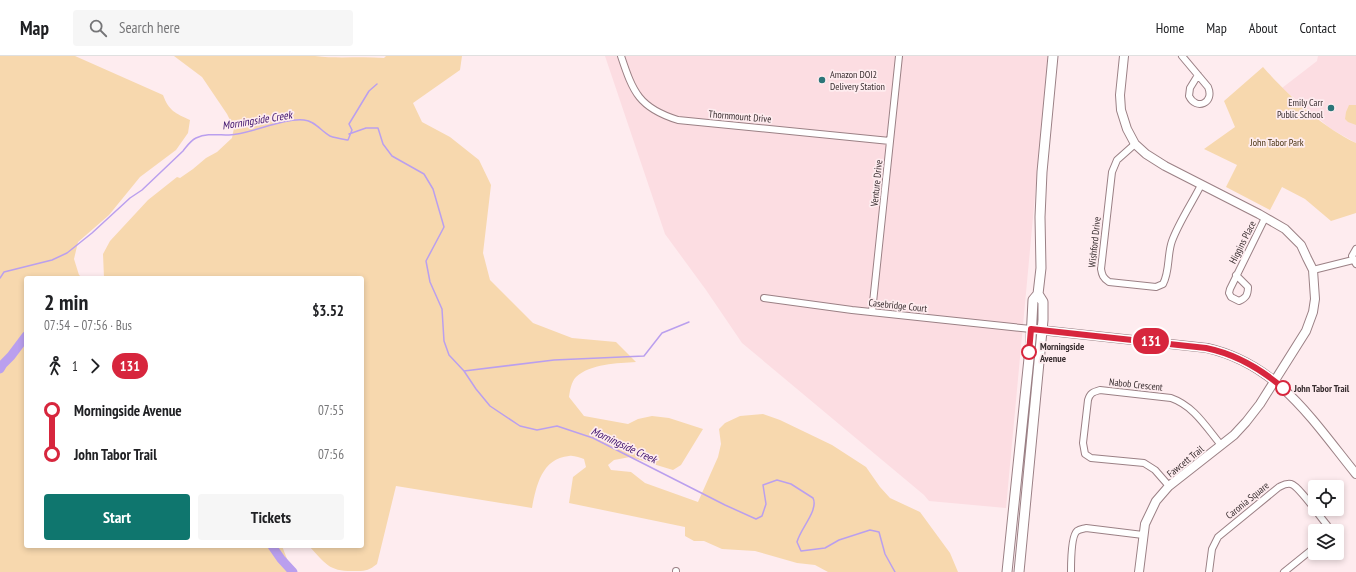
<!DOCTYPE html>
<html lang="en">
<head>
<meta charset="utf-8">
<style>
  body { margin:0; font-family:"PT Sans Narrow",sans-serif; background:#f6f6f6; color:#202124; height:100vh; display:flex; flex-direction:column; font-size:15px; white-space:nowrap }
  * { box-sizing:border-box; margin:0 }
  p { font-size:13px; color:#757577 }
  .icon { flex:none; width:22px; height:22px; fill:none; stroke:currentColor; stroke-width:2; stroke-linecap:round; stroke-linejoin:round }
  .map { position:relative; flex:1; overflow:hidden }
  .drawer { position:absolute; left:24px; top:220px; width:340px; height:272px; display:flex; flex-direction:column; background:#fff; border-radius:4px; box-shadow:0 2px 6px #0003 }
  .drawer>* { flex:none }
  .badge { padding:0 8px; border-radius:13px; font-size:14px; line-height:26px }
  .buttons { position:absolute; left:1308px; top:424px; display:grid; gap:8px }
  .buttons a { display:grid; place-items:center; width:36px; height:36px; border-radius:4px; background:#fff; box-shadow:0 2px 6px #0003; font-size:20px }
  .map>.badge { position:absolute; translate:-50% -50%; box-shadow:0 0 0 2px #fff }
  .legs { display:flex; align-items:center; gap:6px; height:44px; padding:0 20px; font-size:13px }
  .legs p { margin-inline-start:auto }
  .headline { display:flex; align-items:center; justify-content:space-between; height:68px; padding:0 20px }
  h1 { font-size:22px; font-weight:600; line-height:30px }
  .button { display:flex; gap:8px; margin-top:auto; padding:8px 20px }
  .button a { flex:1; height:46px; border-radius:4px; background:#0f766e; color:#fff; font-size:16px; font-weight:600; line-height:46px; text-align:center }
  .button a+a { background:#f6f6f6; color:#202124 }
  ul { padding:0 20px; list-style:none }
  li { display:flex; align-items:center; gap:14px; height:44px; font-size:15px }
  li i { display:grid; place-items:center; width:6px; height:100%; margin:0 5px; background:currentColor }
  li i::after { content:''; width:10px; height:10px; margin:-5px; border:3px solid; border-radius:50%; background:#fff }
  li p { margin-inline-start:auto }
  li:first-child i { background:linear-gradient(#0000 50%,currentColor 0) }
  li:last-child i { background:linear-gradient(currentColor 50%,#0000 0) }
  header { display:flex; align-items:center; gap:24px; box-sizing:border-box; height:56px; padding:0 20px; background:#fff; border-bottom:1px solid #e0e0e0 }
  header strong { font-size:19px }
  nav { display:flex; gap:22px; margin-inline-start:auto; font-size:14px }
  .search { width:280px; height:36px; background:#f6f6f6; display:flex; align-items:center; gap:10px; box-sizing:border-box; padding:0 14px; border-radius:4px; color:#757577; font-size:15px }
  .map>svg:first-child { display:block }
  .built { fill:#fcdde2 }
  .green { fill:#f7d8ae }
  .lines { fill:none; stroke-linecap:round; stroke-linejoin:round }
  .stream { stroke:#ba9fee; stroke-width:1.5 }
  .river { stroke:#ba9fee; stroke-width:9 }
  .minor-casing { stroke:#9b8085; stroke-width:8 }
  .tertiary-casing { stroke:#9b8085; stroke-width:10 }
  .secondary-casing { stroke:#9b8085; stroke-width:11 }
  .minor { stroke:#fff; stroke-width:6 }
  .tertiary { stroke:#fff; stroke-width:8 }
  .secondary { stroke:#fff; stroke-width:9 }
  .line-1-casing { stroke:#fff; stroke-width:9 }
  .line-1 { stroke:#d7263d; stroke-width:6 }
  .poi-dot { fill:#2b7578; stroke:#feecef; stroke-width:1.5 }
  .stop-1-dot { fill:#fff; stroke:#d7263d; stroke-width:2 }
  .labels { text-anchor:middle; stroke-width:3.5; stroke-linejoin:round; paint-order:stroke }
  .poi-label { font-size:10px; fill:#392e30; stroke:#feecef; text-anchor:start }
  .street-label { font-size:10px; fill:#392e30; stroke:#feecef }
  .park-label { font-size:10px; fill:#46300e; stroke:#feecef }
  .stop-label { font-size:10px; font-weight:bold; fill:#392e30; stroke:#feecef; text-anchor:start }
  .water-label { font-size:11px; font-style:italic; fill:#3c0f6b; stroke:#feecef }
</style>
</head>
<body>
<header>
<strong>Map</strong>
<div class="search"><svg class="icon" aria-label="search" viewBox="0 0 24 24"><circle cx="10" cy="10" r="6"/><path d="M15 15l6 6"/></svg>Search here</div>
<nav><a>Home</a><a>Map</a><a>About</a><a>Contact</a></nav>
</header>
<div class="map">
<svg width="1356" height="516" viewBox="0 0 1356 516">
  <rect width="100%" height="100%" fill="#feecef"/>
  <!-- built -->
  <path class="built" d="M 605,0 L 1048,0 L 1006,452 L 929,445 L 924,439 L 742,287 L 706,234 L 665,178 Z
    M 1318,0 L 1356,0 L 1356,87 L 1331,73 L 1282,32 L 1317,5 Z"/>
  <!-- green -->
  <path class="green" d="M 0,0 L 75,0 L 163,39 C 169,55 175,57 190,64 L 188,77 L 176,94 L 140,121 L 109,159 L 78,186 L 74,203 L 79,219 L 83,222 L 26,222 L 26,490 L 282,490 L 289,508 L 289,516 L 0,516 Z
    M 174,0 L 315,0 C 338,3 361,0 384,2 L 386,0 L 462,0 L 460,14 L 413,47 L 422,66 L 450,81 L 479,104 L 491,129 L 483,197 L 490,224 L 533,267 L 572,282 L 616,286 L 636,306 C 618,307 590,308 576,321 C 571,326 570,335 569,341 L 584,360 L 628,368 L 638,363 L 652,360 L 669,362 L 703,373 L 681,409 L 673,414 L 630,401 L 614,404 L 608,409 L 611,414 L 631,416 L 645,427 L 698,446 L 718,401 L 721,388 L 719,373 L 725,367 L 740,360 L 763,358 L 780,364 L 832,389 L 866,411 L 880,431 L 890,442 L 920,456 L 950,497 L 958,516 L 828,516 L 815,509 L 797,507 L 755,495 L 722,493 L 704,485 L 694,485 L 685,480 L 685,471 L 569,447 L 573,421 L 586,411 L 584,403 C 580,402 574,399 569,400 C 542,402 536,430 532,452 L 396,430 L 377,508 C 369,514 367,515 357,515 C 329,516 327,509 309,490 L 362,490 L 362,222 L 104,222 L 103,198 L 110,185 L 148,144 L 177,121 L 180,122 L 193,113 L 206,102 L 217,96 L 232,82 L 234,72 L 227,58 L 202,21 Z
    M 1263,11 C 1288,39 1322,71 1356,87 L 1356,157 L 1331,165 L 1305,143 L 1282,131 L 1270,154 L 1226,131 L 1237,109 L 1204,93 L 1235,71 L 1224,45 Z
    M 1349,49 L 1356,49 L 1356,69 L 1348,66 L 1345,63 L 1346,56 Z"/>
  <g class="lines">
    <!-- stream -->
    <path class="stream" d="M 349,78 L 366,72 L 378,72 L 383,88 L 392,100 L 424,118 L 433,133 L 444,171 L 426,205 L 430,226 L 442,253 L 444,285 L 449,299 L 464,315 L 476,333 L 490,350 L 520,370 L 537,374 L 557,370 L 593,382 L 725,449 L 756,463 L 762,460 L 766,448 L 763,429 L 777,424 L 791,428 L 813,442 C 819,454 800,473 797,486 L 801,495 L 825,492 L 839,484 L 870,474 L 879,476 L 885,498 L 895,516
      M 0,222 L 4,216 L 52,204 L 67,197 L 92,177 L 130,142 L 142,134 L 183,95 C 187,90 190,85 196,82 C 207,77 217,79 229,79 C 252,78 281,62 304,64 C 315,65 321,75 330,80 C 335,82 342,83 348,84 L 352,74 L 349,68 L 369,35 L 377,28
      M 464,315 L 554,304 L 644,300 L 662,277 L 689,266"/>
    <!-- river -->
    <path class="river" d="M 0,313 L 3,308 L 11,300 L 26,280
      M 272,490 L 281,503 L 293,516"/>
    <!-- minor casing -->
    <g class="minor-casing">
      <path id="minor" d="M 621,0 C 633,36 639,52 678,64 L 890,85
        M 1182,0 L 1208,31 C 1215,47 1196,55 1189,40 L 1190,32 L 1198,19
        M 1135,88 L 1117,104 L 1112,116 L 1101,213 C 1102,219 1103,222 1109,226 L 1156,231 L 1163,228 C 1170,215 1167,199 1172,185 C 1179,166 1192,147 1201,129
        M 1356,193 L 1352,200 L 1356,208
        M 1313,214 L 1353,204
        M 1236,219 L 1248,231 C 1248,239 1246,242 1239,245 L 1231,241 L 1229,237 L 1230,233 L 1261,170 L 1265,162
        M 764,242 L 852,254 L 1031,273
        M 872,256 L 899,0
        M 1169,430 L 1155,414 L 1144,407 L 1091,402 L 1085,398 L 1083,387 L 1088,344 C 1090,337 1093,336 1100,334 L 1171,342 C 1194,350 1206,371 1221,389
        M 676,515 L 676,516
        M 1071,516 C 1071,508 1071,480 1077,475 C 1080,473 1083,473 1086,472 L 1143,479
        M 1209,516 L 1212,493 L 1218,481 L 1279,431 C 1283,429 1286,427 1291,428 C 1299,430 1320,461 1327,469 L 1328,475
        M 1284,516 L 1315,491"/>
    </g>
    <!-- tertiary casing -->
    <g class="tertiary-casing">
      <path id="tertiary" d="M 1124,0 L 1120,39 L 1121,54 L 1127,73 L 1135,88 L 1146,98 L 1165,110 L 1259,158 L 1285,173 L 1301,189 L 1307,202 L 1313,214 L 1315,243 L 1313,256 L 1306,275 L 1260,348 L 1246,366 L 1234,379 L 1169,430 L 1156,445 L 1145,468 L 1139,516
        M 1031,273 L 1207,292 C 1278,308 1313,365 1356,418"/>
    </g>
    <!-- secondary casing -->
    <g class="secondary-casing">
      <path id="secondary" d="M 1007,516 L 1031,283 L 1033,244 L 1038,238
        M 1019,516 L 1043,264 L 1043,246 L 1038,238 L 1041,212 L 1040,161 L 1042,116 L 1053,0"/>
    </g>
    <!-- minor -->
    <use href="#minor" class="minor"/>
    <!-- tertiary -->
    <use href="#tertiary" class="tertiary"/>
    <!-- secondary -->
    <use href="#secondary" class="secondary"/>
  </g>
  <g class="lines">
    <!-- line-1 casing -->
    <g class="line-1-casing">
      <path id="line-1" d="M 1029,296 L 1031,273 L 1206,292 C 1235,298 1261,313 1283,332"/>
    </g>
    <!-- line-1 -->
    <use href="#line-1" class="line-1"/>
  </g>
  <!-- markers -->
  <g class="poi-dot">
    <circle cx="822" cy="24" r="4"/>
    <circle cx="1331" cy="52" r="4"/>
  </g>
  <g class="stop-1-dot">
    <circle cx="1029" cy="296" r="7"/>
    <circle cx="1283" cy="332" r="7"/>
  </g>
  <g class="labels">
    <!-- poi labels -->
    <g class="poi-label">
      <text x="830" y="22">Amazon DOI2<tspan x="830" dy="12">Delivery Station</tspan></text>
      <text x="1323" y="50" text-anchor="end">Emily Carr<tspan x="1323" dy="12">Public School</tspan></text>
    </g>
    <!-- street labels -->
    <g class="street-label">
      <text transform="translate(740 60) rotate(5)" y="4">Thornmount Drive</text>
      <text transform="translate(876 127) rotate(-84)" y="4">Venture Drive</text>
      <text transform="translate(1094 186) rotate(-84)" y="4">Wishford Drive</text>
      <text transform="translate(1242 186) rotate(-63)" y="4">Higgins Place</text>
      <text transform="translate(898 249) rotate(6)" y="4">Casebridge Court</text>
      <text transform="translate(1136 328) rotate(6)" y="4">Nabob Crescent</text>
      <text transform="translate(1185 405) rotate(-39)" y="4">Fawcett Trail</text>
      <text transform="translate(1247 444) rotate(-39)" y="4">Caronia Square</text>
    </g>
    <!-- park labels -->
    <g class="park-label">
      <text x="1277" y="90">John Tabor Park</text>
    </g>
    <!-- stop labels -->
    <g class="stop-label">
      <text x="1040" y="294">Morningside<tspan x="1040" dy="12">Avenue</tspan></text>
      <text x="1294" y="336">John Tabor Trail</text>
    </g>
    <!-- water labels -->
    <g class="water-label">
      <text transform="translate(257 64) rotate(-9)" y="4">Morningside Creek</text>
      <text transform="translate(624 389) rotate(25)" y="4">Morningside Creek</text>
    </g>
  </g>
</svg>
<div class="buttons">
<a><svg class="icon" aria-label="locate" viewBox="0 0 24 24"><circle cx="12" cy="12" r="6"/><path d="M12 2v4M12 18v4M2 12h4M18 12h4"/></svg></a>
<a><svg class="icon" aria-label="layers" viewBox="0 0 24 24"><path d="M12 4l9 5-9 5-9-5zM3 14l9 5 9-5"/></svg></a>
</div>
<b class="badge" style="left:1151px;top:285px;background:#d7263d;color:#fff">131</b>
<section class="drawer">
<div class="headline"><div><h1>2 min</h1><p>07:54 – 07:56 · Bus</p></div><b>$3.52</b></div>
<div class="legs"><svg class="icon" aria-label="walk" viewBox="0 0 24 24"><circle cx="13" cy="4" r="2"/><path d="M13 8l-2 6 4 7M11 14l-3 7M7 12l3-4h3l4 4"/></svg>1<svg class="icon" aria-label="forward" viewBox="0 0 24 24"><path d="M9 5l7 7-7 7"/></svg><b class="badge" style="background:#d7263d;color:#fff">131</b></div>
<ul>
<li><i style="color:#d7263d"></i><b>Morningside Avenue</b><p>07:55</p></li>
<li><i style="color:#d7263d"></i><b>John Tabor Trail</b><p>07:56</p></li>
</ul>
<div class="button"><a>Start</a><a>Tickets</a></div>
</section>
</div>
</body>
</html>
